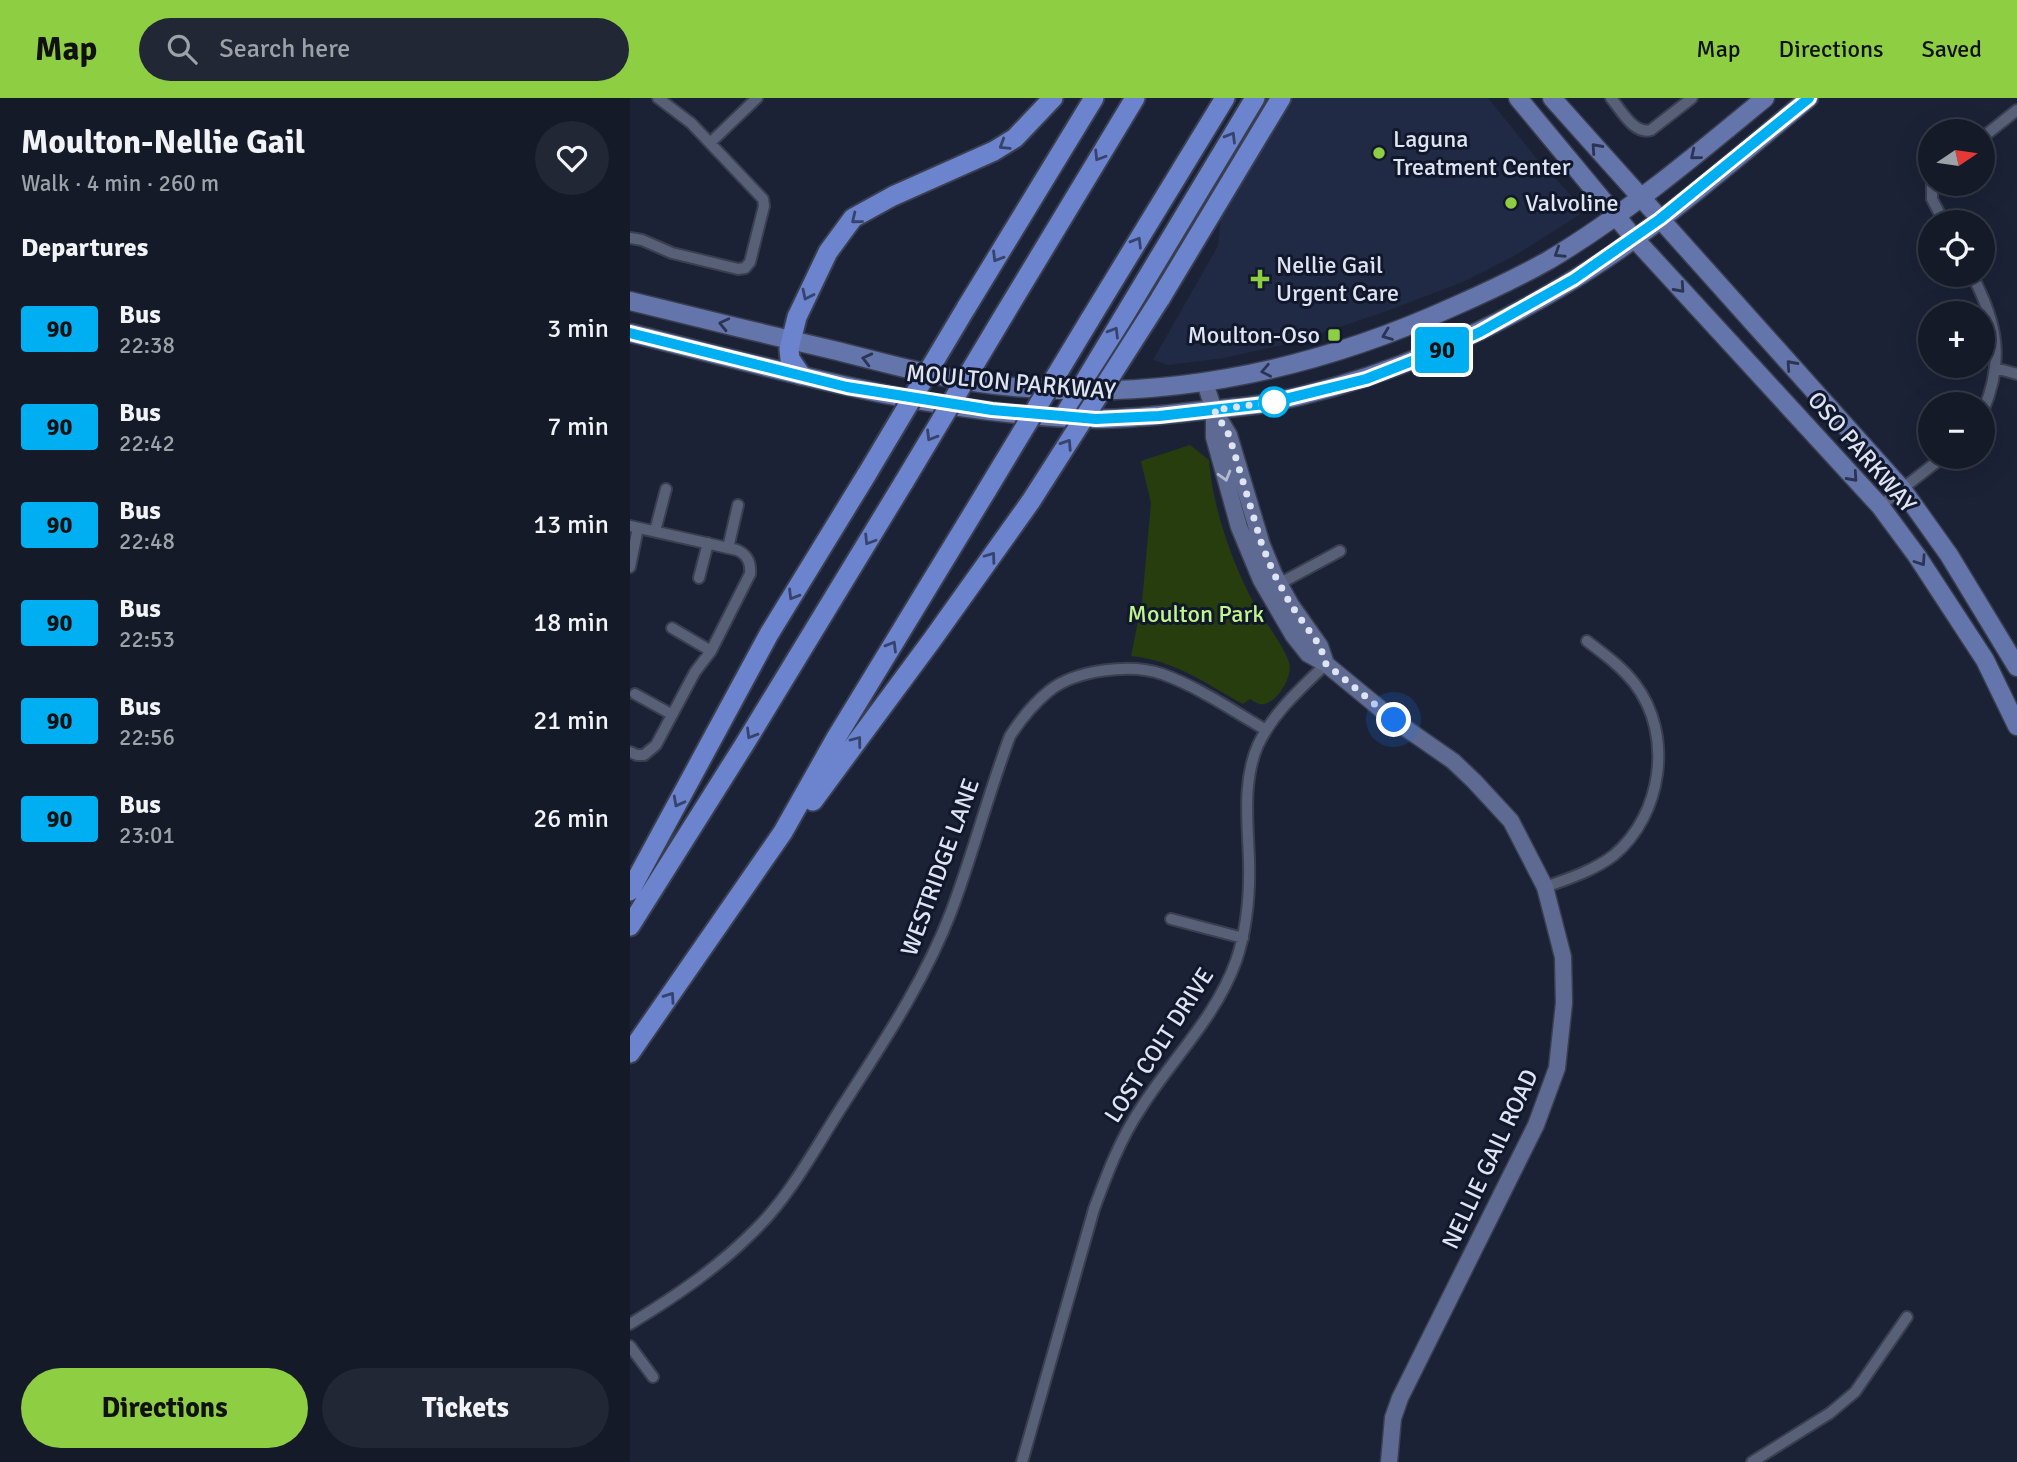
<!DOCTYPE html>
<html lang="en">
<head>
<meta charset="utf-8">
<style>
  body { margin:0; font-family:Signika,sans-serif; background:#212734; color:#f1f3f6; height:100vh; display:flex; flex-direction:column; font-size:26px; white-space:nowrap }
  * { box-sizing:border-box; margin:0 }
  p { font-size:23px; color:#9da1a8 }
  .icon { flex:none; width:38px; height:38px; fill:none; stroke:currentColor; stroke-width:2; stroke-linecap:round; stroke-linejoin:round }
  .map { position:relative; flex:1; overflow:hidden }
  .details { display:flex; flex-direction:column; background:#141a28; width:630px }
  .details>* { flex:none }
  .badge { padding:0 14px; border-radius:5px; font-size:24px; line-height:46px }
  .needle { width:46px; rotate:77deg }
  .controls { position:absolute; left:1288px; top:21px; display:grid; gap:14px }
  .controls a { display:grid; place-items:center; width:77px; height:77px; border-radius:50%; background:#141a28; box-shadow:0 7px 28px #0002,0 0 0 2px #333845; font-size:35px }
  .you { position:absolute; width:35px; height:35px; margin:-18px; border:5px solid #fff; border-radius:50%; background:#1a73e8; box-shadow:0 0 0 10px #1a73e833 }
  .map>.badge { position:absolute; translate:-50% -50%; box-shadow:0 0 0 4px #fff }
  h2 { padding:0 21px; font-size:26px; line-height:63px }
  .round { display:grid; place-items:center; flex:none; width:74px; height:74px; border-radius:37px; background:#212734 }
  .head { display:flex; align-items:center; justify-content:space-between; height:119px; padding:0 21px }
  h1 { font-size:33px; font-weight:800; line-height:52px }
  .primary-button { display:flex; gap:14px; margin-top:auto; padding:14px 21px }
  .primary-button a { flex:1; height:80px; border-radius:42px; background:#8ece43; color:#111; font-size:28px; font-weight:800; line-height:80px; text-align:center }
  .primary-button a+a { background:#212734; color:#f1f3f6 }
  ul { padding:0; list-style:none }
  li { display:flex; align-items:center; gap:21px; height:98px; padding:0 21px }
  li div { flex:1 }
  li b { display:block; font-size:26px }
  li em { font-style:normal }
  li .badge { min-width:77px; font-weight:700; text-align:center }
  header { display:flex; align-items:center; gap:42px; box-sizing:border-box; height:98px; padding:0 35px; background:#8ece43; color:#111 }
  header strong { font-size:33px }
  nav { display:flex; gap:38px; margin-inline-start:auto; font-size:24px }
  .search { width:490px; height:63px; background:#212734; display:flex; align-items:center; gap:18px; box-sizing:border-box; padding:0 24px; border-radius:38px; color:#9da1a8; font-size:26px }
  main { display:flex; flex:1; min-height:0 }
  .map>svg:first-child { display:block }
  .built { fill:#212a44 }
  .green { fill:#273d0e }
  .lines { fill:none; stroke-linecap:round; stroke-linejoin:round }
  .street-casing { stroke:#3a3f50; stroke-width:14 }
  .secondary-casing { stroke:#3a3f50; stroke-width:19 }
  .primary-casing { stroke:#3a3f50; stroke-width:21 }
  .highway-casing { stroke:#3a3f50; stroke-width:23 }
  .street { stroke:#586078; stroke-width:10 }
  .secondary { stroke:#5e6a92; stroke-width:16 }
  .primary { stroke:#6475ab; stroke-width:18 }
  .highway { stroke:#6c83cd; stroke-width:19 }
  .highway-bridge-casing { stroke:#3a3f50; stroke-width:23; stroke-linecap:butt }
  .highway-bridge { stroke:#6c83cd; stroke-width:19 }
  .oneway { stroke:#36436c }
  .oneway2 { stroke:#2b3452 }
  .oneway3 { stroke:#b2b9d0 }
  .line-casing { stroke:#fff; stroke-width:16 }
  .line { stroke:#00aff2; stroke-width:10 }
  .walk { stroke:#dfe4f2; stroke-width:7; stroke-dasharray:0 12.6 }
  .poi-dot { fill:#8ece43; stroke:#12182c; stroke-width:2.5 }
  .stop-dot { fill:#fff; stroke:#00aff2; stroke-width:3.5 }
  .labels { text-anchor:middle; stroke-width:6; stroke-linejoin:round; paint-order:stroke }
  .poi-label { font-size:24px; fill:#dfe4f2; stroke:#12182c; text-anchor:start }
  .street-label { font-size:24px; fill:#dfe4f2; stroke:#12182c }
  .park-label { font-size:24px; fill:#bff58a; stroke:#12182c }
</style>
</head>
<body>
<header>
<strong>Map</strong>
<div class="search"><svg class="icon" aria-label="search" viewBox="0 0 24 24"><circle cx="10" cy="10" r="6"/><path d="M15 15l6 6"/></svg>Search here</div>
<nav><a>Map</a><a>Directions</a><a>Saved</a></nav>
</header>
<main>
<section class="details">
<div class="head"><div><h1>Moulton-Nellie Gail</h1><p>Walk · 4 min · 260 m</p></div><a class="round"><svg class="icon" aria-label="heart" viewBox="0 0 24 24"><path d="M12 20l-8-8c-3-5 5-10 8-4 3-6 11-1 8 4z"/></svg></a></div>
<h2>Departures</h2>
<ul>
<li><span class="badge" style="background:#00aff2;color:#111">90</span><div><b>Bus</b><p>22:38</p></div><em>3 min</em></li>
<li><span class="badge" style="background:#00aff2;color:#111">90</span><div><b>Bus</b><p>22:42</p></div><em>7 min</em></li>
<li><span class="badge" style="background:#00aff2;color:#111">90</span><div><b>Bus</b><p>22:48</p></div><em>13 min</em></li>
<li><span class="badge" style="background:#00aff2;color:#111">90</span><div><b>Bus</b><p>22:53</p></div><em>18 min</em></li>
<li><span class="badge" style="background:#00aff2;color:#111">90</span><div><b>Bus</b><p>22:56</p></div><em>21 min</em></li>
<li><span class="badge" style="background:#00aff2;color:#111">90</span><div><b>Bus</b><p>23:01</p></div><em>26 min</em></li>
</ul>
<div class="primary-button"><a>Directions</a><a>Tickets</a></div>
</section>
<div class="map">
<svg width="1387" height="1364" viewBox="0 0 1387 1364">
  <rect width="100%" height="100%" fill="#1b2236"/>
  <!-- built -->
  <path class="built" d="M 661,0 L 858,0 L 907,61 L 949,106 L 949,117 L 884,158 L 833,184 L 754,214 L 665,244 L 594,260 L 538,267 L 523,262 L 588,148 L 591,119 Z"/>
  <!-- green -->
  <path class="green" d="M 560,347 L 579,362 C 582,408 603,468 626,509 C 636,526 652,545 659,564 C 664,578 645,610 629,606 C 626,605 623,603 620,601 L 613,606 C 576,586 545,562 501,558 L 512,504 L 521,405 L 511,363 Z"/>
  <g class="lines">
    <!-- street casing -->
    <g class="street-casing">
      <path id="street" d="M 981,0 C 991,12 1004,37 1021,32 L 1062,0
        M 1353,39 L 1387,12
        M 80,45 L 127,0
        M 1302,86 L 1302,101 L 1314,124
        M 0,140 L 12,142 L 42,155 L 108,171 L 115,170 L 120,164 L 134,108 L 133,101 L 61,25 L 28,0
        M 1342,177 C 1367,224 1375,262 1353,313
        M 1365,270 L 1387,276
        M 1250,408 L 1313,359
        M 0,428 L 107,452 C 118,457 121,465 120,476 L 81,553 L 65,574 L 26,647 L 14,657 L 7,657 L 0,654
        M 25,433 L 36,391
        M 98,450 L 108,407
        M 0,469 L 8,430
        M 69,480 L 78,445
        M 645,488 L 710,453
        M 42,530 L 81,553
        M 5,596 L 41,616
        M 915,789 C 938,781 965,772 984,757 C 1032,717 1044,637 1005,586 C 992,569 974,556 957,543
        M 541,821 L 613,840
        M 0,1226 C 46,1198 89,1169 127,1130 C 159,1098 182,1056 206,1018 C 248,952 293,887 321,814 C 343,756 358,696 380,638 C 391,621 403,606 419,593 C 445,572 501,565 532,576 C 569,589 603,613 636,632
        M 0,1248 L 23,1279
        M 392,1364 L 464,1111 C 477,1076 490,1041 511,1010 C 542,961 586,919 606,863 C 617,831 620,797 619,763 C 618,726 612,683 628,647 C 643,615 670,591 696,566
        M 1122,1364 L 1200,1315 L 1225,1294 L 1277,1219"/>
    </g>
    <!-- secondary casing -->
    <g class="secondary-casing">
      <path id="secondary" d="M 575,285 L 584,312 L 599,337 L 632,447 L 644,476 L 661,507 L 690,548 L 696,566
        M 584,312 L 584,339 L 609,429 L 631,482 L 663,537 L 678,556 L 696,566 L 764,622 L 823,663 L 844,683 L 881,723 L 915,789 L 933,859 L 934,905 L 927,970 L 906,1027 L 770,1300 L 763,1320 L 759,1364"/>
    </g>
    <!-- primary casing -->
    <g class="primary-casing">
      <path id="primary" d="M 888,0 L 1004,140 L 1250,408 L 1287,458 L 1355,562 L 1387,628
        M 922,0 L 1272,391 L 1319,457 L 1387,569
        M 0,203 C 68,220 135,236 203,252 C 256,265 310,281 365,287 C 525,306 680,274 825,208 C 857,194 889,179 919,162 C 996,116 1066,57 1135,0
        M 0,235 C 153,273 307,318 466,321 C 500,321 534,317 568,313 C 591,311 616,309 638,305 C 749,283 850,239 946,180 C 1029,129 1104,62 1179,0"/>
    </g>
    <!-- highway casing -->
    <g class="highway-casing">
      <path id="highway" d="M 530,201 L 651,0
        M 336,210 L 464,0
        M 374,217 L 505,0
        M 459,223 L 595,0
        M 171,277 L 160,261 L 159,251 L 167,219 L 198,154 L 223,120 L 263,98 L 364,53 L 385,40 L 423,0
        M 434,318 L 625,0
        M 183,703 L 302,542 L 401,403
        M 0,793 L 139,536 L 237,376
        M 0,828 L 114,647 L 274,384
        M 0,955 L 153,734 L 206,640 L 357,392"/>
    </g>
    <!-- street -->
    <use href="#street" class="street"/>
    <!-- secondary -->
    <use href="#secondary" class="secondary"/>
    <!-- primary -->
    <use href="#primary" class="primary"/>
    <!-- highway -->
    <use href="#highway" class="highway"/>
    <!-- highway-bridge casing -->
    <g class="highway-bridge-casing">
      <path id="highway-bridge" d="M 237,376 L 336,210
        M 274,384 L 374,217
        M 357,392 L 459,223
        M 401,403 L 530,201"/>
    </g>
    <!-- highway-bridge -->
    <use href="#highway-bridge" class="highway-bridge"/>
  </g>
  <!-- one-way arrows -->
  <defs><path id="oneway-chevron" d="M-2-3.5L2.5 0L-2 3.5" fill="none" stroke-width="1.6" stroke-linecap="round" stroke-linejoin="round" transform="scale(1.75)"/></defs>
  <g class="oneway">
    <use href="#oneway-chevron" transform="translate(601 39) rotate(-59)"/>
    <use href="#oneway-chevron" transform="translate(374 47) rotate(148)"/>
    <use href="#oneway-chevron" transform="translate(469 58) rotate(122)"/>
    <use href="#oneway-chevron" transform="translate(226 121) rotate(141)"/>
    <use href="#oneway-chevron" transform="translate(507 144) rotate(-59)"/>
    <use href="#oneway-chevron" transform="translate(367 159) rotate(121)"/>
    <use href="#oneway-chevron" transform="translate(177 197) rotate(116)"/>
    <use href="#oneway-chevron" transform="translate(484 234) rotate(-59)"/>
    <use href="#oneway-chevron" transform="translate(301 338) rotate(121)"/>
    <use href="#oneway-chevron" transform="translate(437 346) rotate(-57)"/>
    <use href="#oneway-chevron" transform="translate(239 442) rotate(122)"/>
    <use href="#oneway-chevron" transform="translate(361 459) rotate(-54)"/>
    <use href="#oneway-chevron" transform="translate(163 497) rotate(121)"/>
    <use href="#oneway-chevron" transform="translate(262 548) rotate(-59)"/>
    <use href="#oneway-chevron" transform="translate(121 636) rotate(121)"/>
    <use href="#oneway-chevron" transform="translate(227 643) rotate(-53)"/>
    <use href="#oneway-chevron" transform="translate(48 704) rotate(118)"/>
    <use href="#oneway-chevron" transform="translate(40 899) rotate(-55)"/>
  </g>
  <g class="oneway2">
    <use href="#oneway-chevron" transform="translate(966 50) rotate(-132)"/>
    <use href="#oneway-chevron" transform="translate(1065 57) rotate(141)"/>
    <use href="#oneway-chevron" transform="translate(929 155) rotate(147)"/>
    <use href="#oneway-chevron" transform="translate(1050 190) rotate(48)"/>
    <use href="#oneway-chevron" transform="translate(94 226) rotate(-167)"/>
    <use href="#oneway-chevron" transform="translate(757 237) rotate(159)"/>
    <use href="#oneway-chevron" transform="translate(237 261) rotate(-166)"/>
    <use href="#oneway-chevron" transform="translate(1161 267) rotate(-132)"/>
    <use href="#oneway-chevron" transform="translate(636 273) rotate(169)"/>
    <use href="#oneway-chevron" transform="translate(1223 379) rotate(48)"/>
    <use href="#oneway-chevron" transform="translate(1291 463) rotate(56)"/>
  </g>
  <use class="oneway3" href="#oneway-chevron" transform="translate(595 378) rotate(74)"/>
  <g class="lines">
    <!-- line casing -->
    <g class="line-casing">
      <path id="line" d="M 0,235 L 217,289 L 362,312 L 466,321 L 529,318 L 635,306 L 736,281 L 813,251 L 850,234 L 944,181 L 1030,121 L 1179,0"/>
    </g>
    <!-- line -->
    <use href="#line" class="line"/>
    <!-- walk -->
    <path class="walk" d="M 644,304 L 584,312 L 599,337 L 632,447 L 644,476 L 661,507 L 690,548 L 696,566 L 764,622"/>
  </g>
  <!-- markers -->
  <g class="poi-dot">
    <circle cx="749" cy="55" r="7"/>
    <circle cx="881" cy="105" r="7"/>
    <path d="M626.5 170.5h7v7h7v7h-7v7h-7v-7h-7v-7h7z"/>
    <rect x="697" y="230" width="14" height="14" rx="3.5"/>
  </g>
  <circle class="stop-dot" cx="644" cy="304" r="14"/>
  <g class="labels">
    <!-- poi labels -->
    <g class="poi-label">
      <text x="763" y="49">Laguna<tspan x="763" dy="28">Treatment Center</tspan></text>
      <text x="895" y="113">Valvoline</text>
      <text x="646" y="175">Nellie Gail<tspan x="646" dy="28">Urgent Care</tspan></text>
      <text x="690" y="245" text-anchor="end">Moulton-Oso</text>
    </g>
    <!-- street labels -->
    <g class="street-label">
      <text transform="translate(381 284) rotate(5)" y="8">MOULTON PARKWAY</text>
      <text transform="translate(1232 354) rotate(49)" y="8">OSO PARKWAY</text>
      <text transform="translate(310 769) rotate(-70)" y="8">WESTRIDGE LANE</text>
      <text transform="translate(529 947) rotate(-57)" y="8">LOST COLT DRIVE</text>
      <text transform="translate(860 1061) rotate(-65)" y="8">NELLIE GAIL ROAD</text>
    </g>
    <!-- park labels -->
    <g class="park-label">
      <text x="566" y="524">Moulton Park</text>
    </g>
  </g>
</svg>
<div class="controls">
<a><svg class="needle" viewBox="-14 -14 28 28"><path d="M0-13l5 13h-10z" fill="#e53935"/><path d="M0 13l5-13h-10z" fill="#9da1a8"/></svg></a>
<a><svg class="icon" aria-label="locate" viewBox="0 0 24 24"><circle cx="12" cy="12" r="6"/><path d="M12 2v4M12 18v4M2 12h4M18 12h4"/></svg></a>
<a>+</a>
<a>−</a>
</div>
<div class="you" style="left:764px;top:622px"></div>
<b class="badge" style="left:812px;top:252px;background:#00aff2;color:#111">90</b>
</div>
</main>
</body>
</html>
